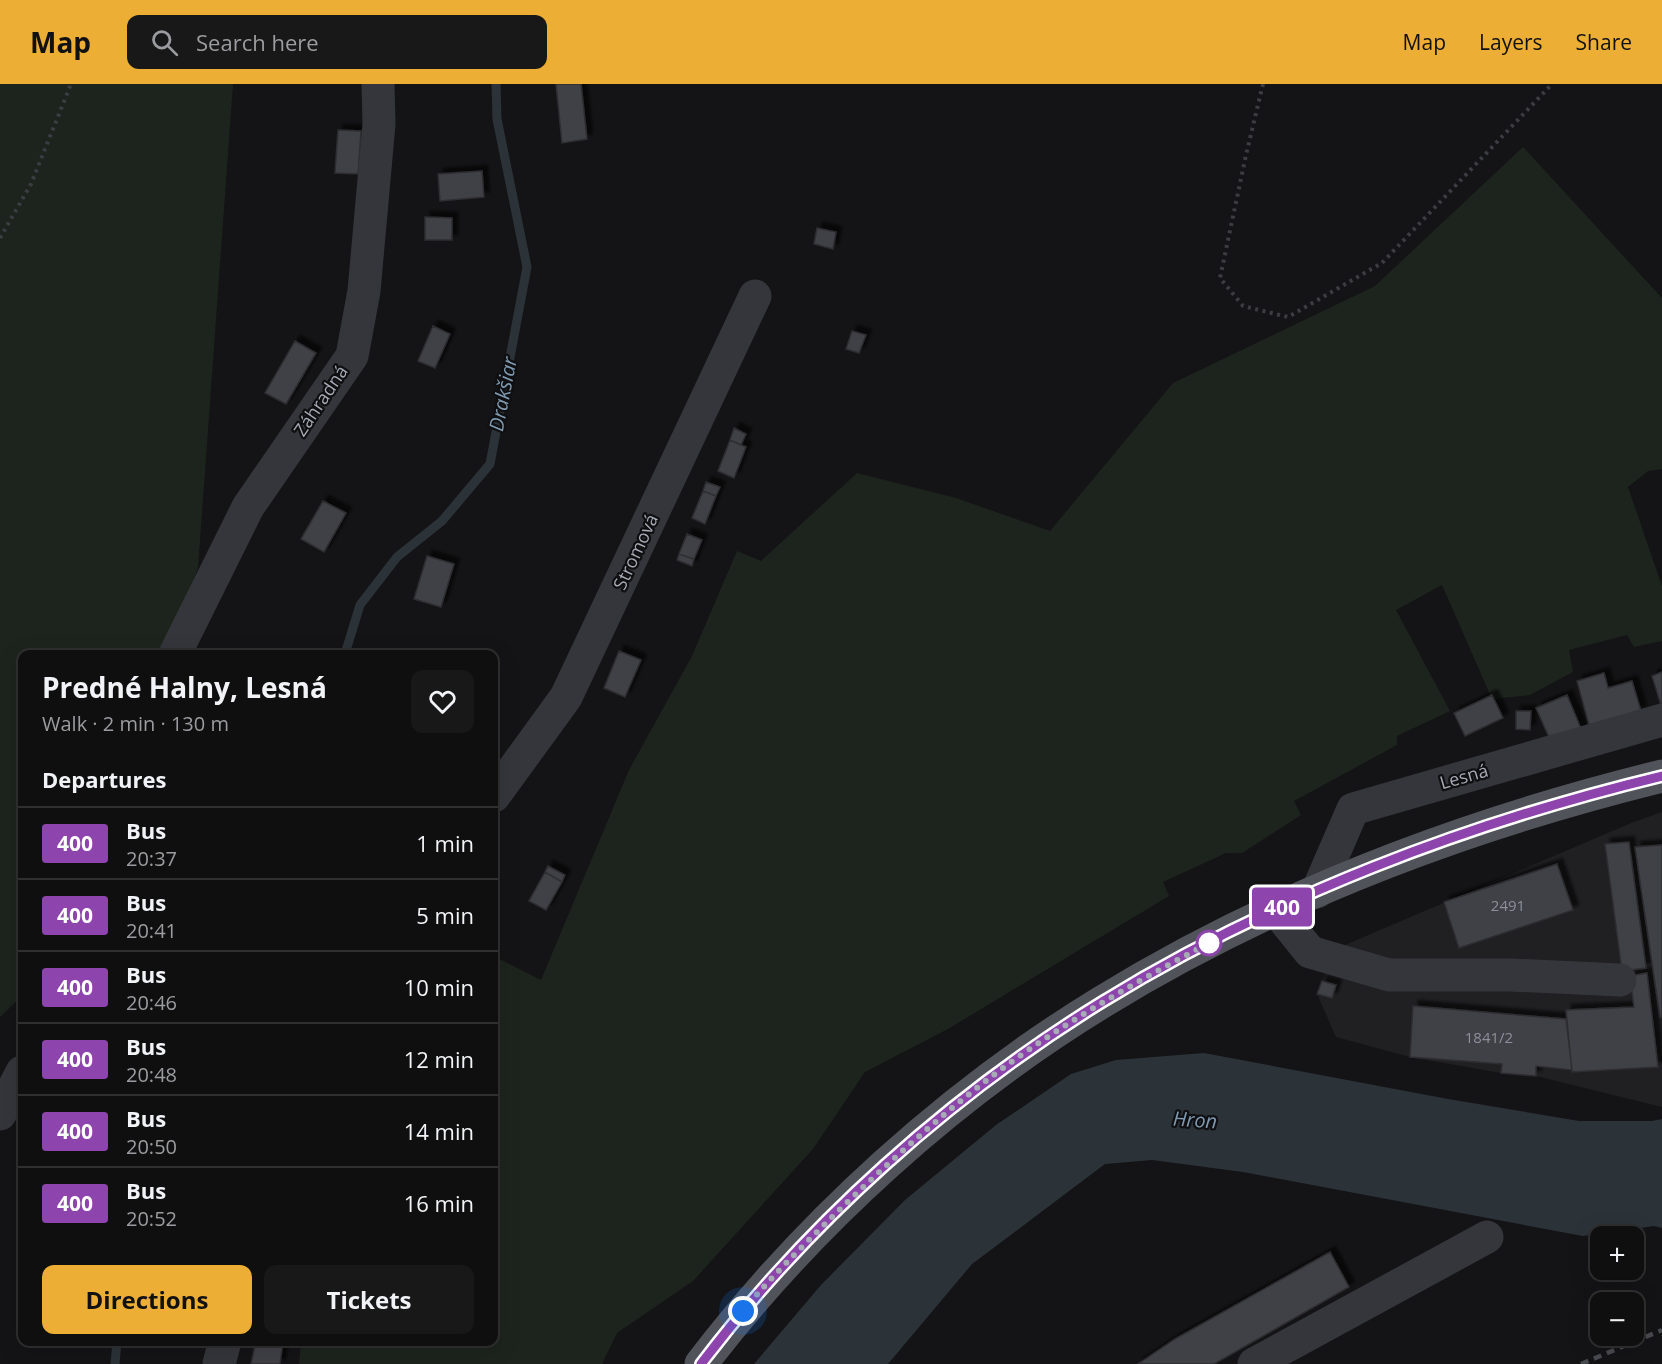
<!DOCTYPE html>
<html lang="en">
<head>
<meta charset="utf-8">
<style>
  body { margin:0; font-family:"Open Sans",sans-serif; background:#181819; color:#f1f3f6; height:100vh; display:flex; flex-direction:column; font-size:22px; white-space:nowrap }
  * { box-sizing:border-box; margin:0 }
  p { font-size:20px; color:#9b9c9f }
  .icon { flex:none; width:33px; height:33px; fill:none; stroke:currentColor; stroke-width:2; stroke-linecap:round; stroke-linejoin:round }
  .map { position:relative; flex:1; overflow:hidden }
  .panel { position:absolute; left:18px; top:566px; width:480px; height:696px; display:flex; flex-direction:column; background:#0f0f10; border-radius:12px; box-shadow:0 6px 24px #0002,0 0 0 2px #2f2f30 }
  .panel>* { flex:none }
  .badge { padding:0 12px; border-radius:4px; font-size:21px; line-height:39px }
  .fabs { position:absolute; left:1590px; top:1142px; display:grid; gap:12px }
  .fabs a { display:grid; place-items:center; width:54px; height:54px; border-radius:12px; background:#0f0f10; box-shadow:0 6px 24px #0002,0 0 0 2px #2f2f30; font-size:30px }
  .you { position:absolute; width:30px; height:30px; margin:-15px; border:4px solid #fff; border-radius:50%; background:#1a73e8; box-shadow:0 0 0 9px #1a73e833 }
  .map>.badge { position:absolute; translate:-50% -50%; box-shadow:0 0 0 3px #fff }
  h2 { padding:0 24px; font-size:22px; line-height:54px }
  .round { display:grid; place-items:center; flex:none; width:63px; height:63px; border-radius:12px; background:#181819 }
  .summary { display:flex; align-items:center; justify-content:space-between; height:102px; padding:0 24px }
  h1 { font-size:28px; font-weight:700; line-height:45px }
  .action { display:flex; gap:12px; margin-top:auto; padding:12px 24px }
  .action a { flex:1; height:69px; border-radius:12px; background:#edae35; color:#111; font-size:24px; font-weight:700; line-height:69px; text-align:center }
  .action a+a { background:#181819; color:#f1f3f6 }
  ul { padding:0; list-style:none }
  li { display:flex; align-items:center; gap:18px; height:72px; padding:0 24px; border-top:2px solid #2f2f30 }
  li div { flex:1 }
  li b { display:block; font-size:22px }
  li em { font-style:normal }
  li .badge { min-width:66px; font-weight:700; text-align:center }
  header { display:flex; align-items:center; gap:36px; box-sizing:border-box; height:84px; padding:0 30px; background:#edae35; color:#111 }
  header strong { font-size:28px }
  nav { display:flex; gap:33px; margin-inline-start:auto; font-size:21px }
  .search { width:420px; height:54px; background:#181819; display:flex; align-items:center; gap:15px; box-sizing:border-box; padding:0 21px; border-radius:12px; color:#9b9c9f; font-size:22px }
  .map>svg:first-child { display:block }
  .built { fill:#202023 }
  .green { fill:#1d241d }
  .water { fill:#2b3339 }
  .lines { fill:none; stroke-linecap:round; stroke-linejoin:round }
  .stream { stroke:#2b3339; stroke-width:9 }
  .building { fill:#404146; stroke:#2e2e32; stroke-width:1.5; filter:url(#shadow) }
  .path { stroke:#3b3d42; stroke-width:4; stroke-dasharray:3 4.5; stroke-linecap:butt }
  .minor { stroke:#35363b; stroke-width:33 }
  .major { stroke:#51535a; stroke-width:33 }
  .rail { stroke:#484a50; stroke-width:4.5; stroke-dasharray:8 6; stroke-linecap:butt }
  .line-casing { stroke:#fff; stroke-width:14 }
  .line { stroke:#8e44ad; stroke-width:9 }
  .walk { stroke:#a6abb6; stroke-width:6; stroke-dasharray:0 10.8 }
  .stop-dot { fill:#fff; stroke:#8e44ad; stroke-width:3 }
  .labels { text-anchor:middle; stroke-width:4.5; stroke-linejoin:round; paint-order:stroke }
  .number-label { font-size:15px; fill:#8c909a }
  .street-label { font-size:18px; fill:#a6abb6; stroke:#0f0f11 }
  .water-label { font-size:20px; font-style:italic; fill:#7e99b0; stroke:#0f0f11 }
</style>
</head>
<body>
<header>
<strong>Map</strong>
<div class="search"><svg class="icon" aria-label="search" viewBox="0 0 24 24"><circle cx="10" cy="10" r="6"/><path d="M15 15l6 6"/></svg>Search here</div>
<nav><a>Map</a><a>Layers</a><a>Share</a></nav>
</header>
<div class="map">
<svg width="1662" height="1280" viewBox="0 0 1662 1280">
  <defs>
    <filter id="shadow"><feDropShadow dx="5.5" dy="-5.5" stdDeviation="1.5" flood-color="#0009"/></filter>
  </defs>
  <rect width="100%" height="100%" fill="#141416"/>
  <!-- built -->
  <path class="built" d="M 1662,728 L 1662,1023 L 1536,992 L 1501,989 L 1410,973 L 1336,953 L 1317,910 L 1322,897 L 1338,864 L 1631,739 Z"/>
  <!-- green -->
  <path class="green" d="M 0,0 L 233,0 L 198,484 L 166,570 L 22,570 L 22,912 L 0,933 Z
    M 1523,63 L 1662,214 L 1662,385 L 1648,387 L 1628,403 L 1662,502 L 1662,557 L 1634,563 L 1627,551 L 1569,566 L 1573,588 L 1530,611 L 1492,615 L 1442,501 L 1396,526 L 1450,627 L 1397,652 L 1397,661 L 1294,717 L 1301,731 L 1242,769 L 1226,769 L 1163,798 L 1169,812 L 948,945 L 865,988 L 813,1065 L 693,1197 L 617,1249 L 602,1280 L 299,1280 L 301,1257 L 494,1257 L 494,872 L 541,896 L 629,686 L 692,572 L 737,467 L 761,477 L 857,389 L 956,414 L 1050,447 L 1173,299 L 1375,202 Z"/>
  <!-- water -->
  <path class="water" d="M 1204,969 L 1448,1015 L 1579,1037 L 1652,1037 L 1662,1035 L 1662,1144 L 1654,1142 L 1583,1152 L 1243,1088 L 1152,1076 L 1105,1080 L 972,1180 L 888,1280 L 754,1280 L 821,1201 L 905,1116 L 996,1041 L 1071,990 L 1116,976 Z"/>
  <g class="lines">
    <!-- stream -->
    <path class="stream" d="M 345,570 L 360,521 L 397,473 L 442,437 L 490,380 L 527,183 L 497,35 L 496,0
      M 115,1280 L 117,1257"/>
  </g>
  <!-- building -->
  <path class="building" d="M 556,0 L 581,0 L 587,55 L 562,59 Z
    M 338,46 L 361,47 L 358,90 L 335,89 Z
    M 482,87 L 484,113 L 440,117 L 438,90 Z
    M 425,133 L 452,134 L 452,156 L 425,156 Z
    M 817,144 L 836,148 L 833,165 L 814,160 Z
    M 433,242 L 450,250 L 435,284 L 418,277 Z
    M 852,247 L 866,251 L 859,269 L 846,265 Z
    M 295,257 L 316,269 L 286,320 L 265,309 Z
    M 734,344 L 746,350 L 741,361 L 730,356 Z
    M 730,356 L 746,363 L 734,394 L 718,387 Z
    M 706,398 L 720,403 L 716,412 L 703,407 Z
    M 703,407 L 716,412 L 705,440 L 692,434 Z
    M 323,417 L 346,429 L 324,468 L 301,455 Z
    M 687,450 L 702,456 L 694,475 L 679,470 Z
    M 679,470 L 694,475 L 692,482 L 677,476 Z
    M 427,472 L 454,480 L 441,523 L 414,515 Z
    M 619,567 L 641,576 L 625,613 L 604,604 Z
    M 1662,588 L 1662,621 L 1661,621 L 1652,592 Z
    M 1604,589 L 1608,604 L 1632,597 L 1641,627 L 1589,641 L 1577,597 Z
    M 1492,611 L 1503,634 L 1465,652 L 1454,629 Z
    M 1567,611 L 1582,647 L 1552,660 L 1536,624 Z
    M 1516,627 L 1531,627 L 1530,646 L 1516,645 Z
    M 1629,758 L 1646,884 L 1622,887 L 1605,760 Z
    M 1662,761 L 1662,933 L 1660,933 L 1635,763 Z
    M 1557,780 L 1573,826 L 1459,864 L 1444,818 Z
    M 548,782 L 565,791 L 562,798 L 545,788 Z
    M 545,788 L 562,798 L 546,826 L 529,817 Z
    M 1647,889 L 1658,983 L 1572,988 L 1566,926 L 1634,923 L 1630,892 Z
    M 1322,897 L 1336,901 L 1332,914 L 1317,910 Z
    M 1413,922 L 1566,935 L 1572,986 L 1536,982 L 1536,992 L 1501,989 L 1502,980 L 1410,973 Z
    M 1330,1168 L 1349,1203 L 1214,1280 L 1138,1280 L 1175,1255 Z
    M 256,1257 L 283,1258 L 280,1280 L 251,1280 Z"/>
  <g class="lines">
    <!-- path -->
    <path class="path" d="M 1263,0 L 1246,71 L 1220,194 L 1243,222 L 1288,233 L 1382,179 L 1552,0
      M 0,154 L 31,100 L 71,0"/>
    <!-- minor -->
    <path class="minor" d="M 175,570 L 248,423 L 352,272 L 364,207 L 379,40 L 378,0
      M 494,712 L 566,613 L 755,212
      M 1317,808 L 1353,725 L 1662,636
      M 1276,826 L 1310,868 L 1389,891 L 1511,891 L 1620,896
      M 0,1030 L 22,988
      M 219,1280 L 225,1257
      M 1254,1280 L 1487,1153"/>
    <!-- major -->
    <path class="major" d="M 701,1280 C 809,1139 950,1011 1102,918 C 1273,813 1467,740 1662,692"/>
    <!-- rail -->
    <path class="rail" d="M 1581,1280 L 1662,1246"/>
  </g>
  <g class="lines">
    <!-- line casing -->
    <g class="line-casing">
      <path id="line" d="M 701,1280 C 809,1138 950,1012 1102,918 C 1273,813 1467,739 1662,692"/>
    </g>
    <!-- line -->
    <use href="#line" class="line"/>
    <!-- walk -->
    <path class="walk" d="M 743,1227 C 770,1194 800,1165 830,1135 C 876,1090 923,1047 973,1007 C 1047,948 1130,901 1213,857 L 1209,859"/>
  </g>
  <!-- markers -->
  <circle class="stop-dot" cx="1209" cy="859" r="12"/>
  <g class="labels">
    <!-- number labels -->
    <g class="number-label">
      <text x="1508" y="827">2491</text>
      <text x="1489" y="959">1841/2</text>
    </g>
    <!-- street labels -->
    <g class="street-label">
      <text transform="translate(321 317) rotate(-56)" y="6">Záhradná</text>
      <text transform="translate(636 468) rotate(-65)" y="6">Stromová</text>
      <text transform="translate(1464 693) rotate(-16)" y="6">Lesná</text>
    </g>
    <!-- water labels -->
    <g class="water-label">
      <text transform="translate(503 310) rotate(-79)" y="7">Drakšiar</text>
      <text transform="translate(1195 1036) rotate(4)" y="7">Hron</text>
    </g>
  </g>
</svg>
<div class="fabs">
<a>+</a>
<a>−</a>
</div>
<div class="you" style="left:743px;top:1227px"></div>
<b class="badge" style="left:1282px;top:823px;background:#8e44ad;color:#fff">400</b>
<section class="panel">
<div class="summary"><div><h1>Predné Halny, Lesná</h1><p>Walk · 2 min · 130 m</p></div><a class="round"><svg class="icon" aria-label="heart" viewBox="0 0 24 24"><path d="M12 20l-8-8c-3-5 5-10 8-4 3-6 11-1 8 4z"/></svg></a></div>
<h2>Departures</h2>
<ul>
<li><span class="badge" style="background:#8e44ad;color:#fff">400</span><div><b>Bus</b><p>20:37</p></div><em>1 min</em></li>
<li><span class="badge" style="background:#8e44ad;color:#fff">400</span><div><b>Bus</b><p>20:41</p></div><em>5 min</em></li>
<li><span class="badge" style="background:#8e44ad;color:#fff">400</span><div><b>Bus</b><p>20:46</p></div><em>10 min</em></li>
<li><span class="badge" style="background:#8e44ad;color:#fff">400</span><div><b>Bus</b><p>20:48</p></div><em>12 min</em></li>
<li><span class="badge" style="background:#8e44ad;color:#fff">400</span><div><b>Bus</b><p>20:50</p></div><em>14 min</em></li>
<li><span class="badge" style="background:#8e44ad;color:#fff">400</span><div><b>Bus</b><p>20:52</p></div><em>16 min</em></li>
</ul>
<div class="action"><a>Directions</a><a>Tickets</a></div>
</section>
</div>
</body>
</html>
